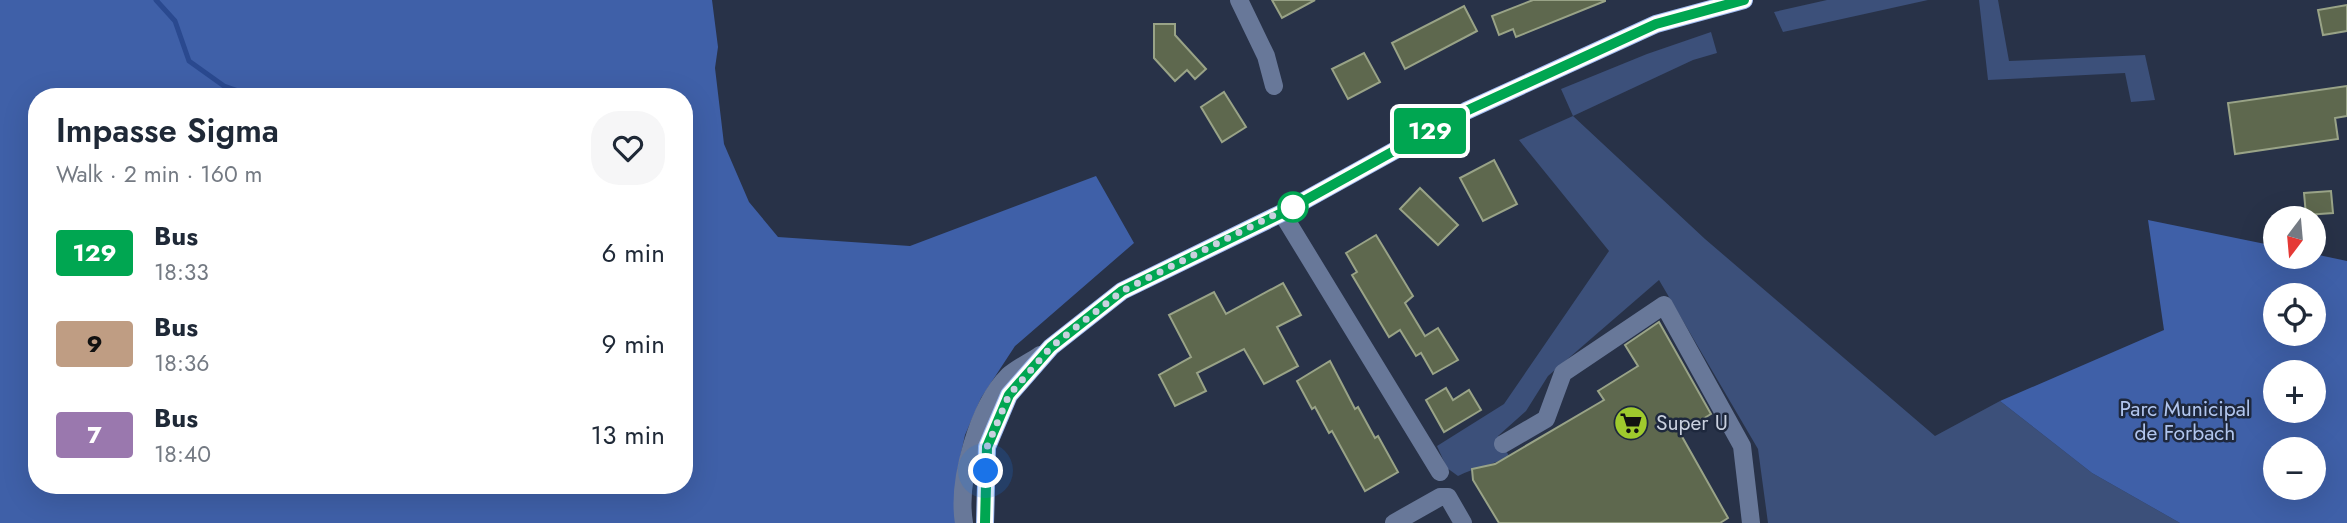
<!DOCTYPE html>
<html lang="en">
<head>
<meta charset="utf-8">
<style>
  body { margin:0; font-family:Jost,sans-serif; background:#f6f6f7; color:#1f2937; height:100vh; display:flex; flex-direction:column; font-size:26px; white-space:nowrap }
  * { box-sizing:border-box; margin:0 }
  p { font-size:23px; color:#747a83 }
  .icon { flex:none; width:38px; height:38px; fill:none; stroke:currentColor; stroke-width:2; stroke-linecap:round; stroke-linejoin:round }
  .map { position:relative; flex:1; overflow:hidden }
  .panel { position:absolute; left:28px; top:88px; width:665px; height:406px; display:flex; flex-direction:column; background:#fff; border-radius:28px; box-shadow:0 7px 28px #0002 }
  .panel>* { flex:none }
  .badge { padding:0 14px; border-radius:5px; font-size:24px; line-height:46px }
  .needle { width:46px; rotate:196deg }
  .tools { position:absolute; left:2263px; top:206px; display:grid; gap:14px }
  .tools a { display:grid; place-items:center; width:63px; height:63px; border-radius:50%; background:#fff; box-shadow:0 7px 28px #0002; font-size:35px }
  .you { position:absolute; width:35px; height:35px; margin:-18px; border:5px solid #fff; border-radius:50%; background:#1a73e8; box-shadow:0 0 0 10px #1a73e833 }
  .map>.badge { position:absolute; translate:-50% -50%; box-shadow:0 0 0 4px #fff }
  .round { display:grid; place-items:center; flex:none; width:74px; height:74px; border-radius:28px; background:#f6f6f7 }
  .summary { display:flex; align-items:center; justify-content:space-between; height:119px; padding:0 28px }
  h1 { font-size:33px; font-weight:600; line-height:52px }
  ul { padding:0; list-style:none }
  li { display:flex; align-items:center; gap:21px; height:91px; padding:0 28px }
  li div { flex:1 }
  li b { display:block; font-size:26px }
  li em { font-style:normal }
  li .badge { min-width:77px; font-weight:700; text-align:center }
  .map>svg:first-child { display:block }
  .green { fill:#3c507a }
  .forest { fill:#3f60a8; fill-rule:evenodd }
  .lines { fill:none; stroke-linecap:round; stroke-linejoin:round }
  .stream { stroke:#2a498f; stroke-width:5 }
  .building { fill:#5e684e; stroke:#99a387; stroke-width:2 }
  .minor { stroke:#687899; stroke-width:18 }
  .major { stroke:#a2bdf3; stroke-width:18 }
  .line-casing { stroke:#fff; stroke-width:16 }
  .line { stroke:#00a651; stroke-width:10 }
  .walk { stroke:#cad1df; stroke-width:7; stroke-dasharray:0 12.6 }
  .stop-dot { fill:#fff; stroke:#00a651; stroke-width:3.5 }
  .labels { text-anchor:middle; stroke-width:5; stroke-linejoin:round; paint-order:stroke }
  .park-label { font-size:21px; fill:#b2c6ee; stroke:#1e283d }
  .poi-label { font-size:21px; fill:#cad1df; stroke:#1e283d; text-anchor:start }
</style>
</head>
<body>
<div class="map">
<svg width="2347" height="523" viewBox="0 0 2347 523">
  <rect width="100%" height="100%" fill="#283248"/>
  <!-- green -->
  <path class="green" d="M 1827,0 L 1928,0 L 1783,32 L 1774,12 Z
    M 1979,0 L 1998,0 L 2009,61 L 2145,55 L 2155,100 L 2131,102 L 2125,73 L 1988,80 Z
    M 1711,32 L 1717,53 L 1693,60 L 1573,116 L 1705,239 L 1935,436 L 2000,401 L 2092,473 L 2180,523 L 1768,523 L 1758,449 L 1659,280 L 1548,376 L 1526,411 L 1498,436 L 1509,456 C 1492,466 1475,467 1458,476 L 1447,468 L 1437,446 L 1504,404 L 1609,251 L 1519,140 L 1573,116 L 1561,89 L 1647,54 Z"/>
  <!-- forest -->
  <path class="forest" d="M 0,0 L 712,0 L 718,47 L 715,68 L 724,144 L 749,202 L 778,237 L 910,246 L 1096,176 L 1134,243 L 1015,346 L 981,398 L 965,435 L 957,472 L 958,523 L 0,523 ZM 37,96 L 684,96 L 684,485 L 37,485 Z
    M 2148,220 L 2275,246 L 2275,257 L 2314,257 L 2314,254 L 2347,261 L 2347,523 L 2180,523 L 2092,473 L 2000,401 L 2164,330 ZM 2275,296 L 2314,296 L 2314,334 L 2275,334 ZM 2275,373 L 2314,373 L 2314,411 L 2275,411 ZM 2275,450 L 2314,450 L 2314,488 L 2275,488 Z"/>
  <g class="lines">
    <!-- stream -->
    <path class="stream" d="M 156,0 L 175,21 L 189,61 L 224,86 L 253,96"/>
  </g>
  <!-- building -->
  <path class="building" d="M 1272,0 L 1315,0 L 1282,18 Z
    M 1533,0 L 1605,0 L 1605,1 L 1516,37 L 1513,29 L 1499,35 L 1492,16 Z
    M 2347,5 L 2347,31 L 2323,35 L 2318,10 Z
    M 1464,6 L 1477,31 L 1405,69 L 1392,43 Z
    M 1154,24 L 1175,24 L 1175,35 L 1206,69 L 1195,79 L 1187,70 L 1175,81 L 1154,58 Z
    M 1364,53 L 1380,82 L 1348,99 L 1332,69 Z
    M 2347,86 L 2347,116 L 2335,118 L 2338,139 L 2235,154 L 2228,103 Z
    M 1224,92 L 1246,127 L 1222,142 L 1201,107 Z
    M 1494,160 L 1517,204 L 1483,221 L 1460,178 Z
    M 1420,188 L 1458,225 L 1438,245 L 1400,209 Z
    M 2331,191 L 2333,213 L 2306,215 L 2304,193 Z
    M 1376,235 L 1413,296 L 1405,303 L 1425,336 L 1438,328 L 1458,360 L 1433,374 L 1421,353 L 1416,356 L 1400,330 L 1389,337 L 1352,275 L 1357,272 L 1346,253 Z
    M 1283,283 L 1301,315 L 1277,327 L 1298,366 L 1264,384 L 1244,349 L 1197,373 L 1206,391 L 1175,406 L 1159,375 L 1191,357 L 1169,315 L 1214,292 L 1226,314 Z
    M 1659,322 L 1711,414 L 1680,433 L 1728,518 L 1720,523 L 1499,523 L 1473,480 L 1472,469 L 1495,464 L 1604,400 L 1598,391 L 1638,366 L 1625,345 Z
    M 1330,361 L 1355,409 L 1358,407 L 1375,438 L 1378,436 L 1398,472 L 1365,491 L 1332,431 L 1329,433 L 1315,407 L 1312,409 L 1297,381 Z
    M 1446,388 L 1453,400 L 1469,390 L 1481,410 L 1444,432 L 1426,400 Z"/>
  <g class="lines">
    <!-- minor -->
    <path class="minor" d="M 1239,0 L 1266,56 L 1274,86
      M 1282,213 L 1440,472
      M 1503,444 L 1546,419 L 1563,373 L 1664,305 L 1742,446 L 1751,523
      M 964,523 C 957,481 978,406 1008,376 C 1017,368 1030,362 1040,355
      M 1394,523 L 1440,497 L 1448,497 L 1463,523"/>
    <!-- major -->
    <path class="major" d="M 985,523 L 987,447 L 1009,395 L 1051,347 L 1122,291 L 1282,213 L 1466,111 L 1656,24 L 1744,0"/>
  </g>
  <g class="lines">
    <!-- line casing -->
    <g class="line-casing">
      <path id="line" d="M 985,523 L 987,447 L 1009,395 L 1051,347 L 1122,291 L 1282,213 L 1466,111 L 1656,24 L 1744,0"/>
    </g>
    <!-- line -->
    <use href="#line" class="line"/>
    <!-- walk -->
    <path class="walk" d="M 986,471 L 987,447 L 1009,395 L 1051,347 L 1122,291 L 1298,203 L 1293,207"/>
  </g>
  <!-- icons -->
  <defs>
    <g id="supermarket-disc" transform="scale(1.75)"><circle r="9.5" fill="#9fca2d" stroke="#1e283d"/><path d="M-6-5.5h2.5l.6 2H6L4.5 2H-2.5L-4.4-4H-6ZM-1.5 3.2a1.3 1.3 0 1 0 .1 0ZM3 3.2a1.3 1.3 0 1 0 .1 0Z" fill="#111"/></g>
  </defs>
  <g fill-rule="evenodd">
    <use href="#supermarket-disc" x="1631" y="423"/>
  </g>
  <!-- markers -->
  <circle class="stop-dot" cx="1293" cy="207" r="14"/>
  <g class="labels">
    <!-- park labels -->
    <g class="park-label">
      <text x="2185" y="416">Parc Municipal<tspan x="2185" dy="24">de Forbach</tspan></text>
    </g>
    <!-- poi labels -->
    <g class="poi-label">
      <text x="1656" y="430">Super U</text>
    </g>
  </g>
</svg>
<div class="tools">
<a><svg class="needle" viewBox="-14 -14 28 28"><path d="M0-13l5 13h-10z" fill="#e53935"/><path d="M0 13l5-13h-10z" fill="#747a83"/></svg></a>
<a><svg class="icon" aria-label="locate" viewBox="0 0 24 24"><circle cx="12" cy="12" r="6"/><path d="M12 2v4M12 18v4M2 12h4M18 12h4"/></svg></a>
<a>+</a>
<a>−</a>
</div>
<div class="you" style="left:986px;top:471px"></div>
<b class="badge" style="left:1430px;top:131px;background:#00a651;color:#fff">129</b>
<section class="panel">
<div class="summary"><div><h1>Impasse Sigma</h1><p>Walk · 2 min · 160 m</p></div><a class="round"><svg class="icon" aria-label="heart" viewBox="0 0 24 24"><path d="M12 20l-8-8c-3-5 5-10 8-4 3-6 11-1 8 4z"/></svg></a></div>
<ul>
<li><span class="badge" style="background:#00a651;color:#fff">129</span><div><b>Bus</b><p>18:33</p></div><em>6 min</em></li>
<li><span class="badge" style="background:#bf9d83;color:#111">9</span><div><b>Bus</b><p>18:36</p></div><em>9 min</em></li>
<li><span class="badge" style="background:#9a78ae;color:#fff">7</span><div><b>Bus</b><p>18:40</p></div><em>13 min</em></li>
</ul>
</section>
</div>
</body>
</html>
